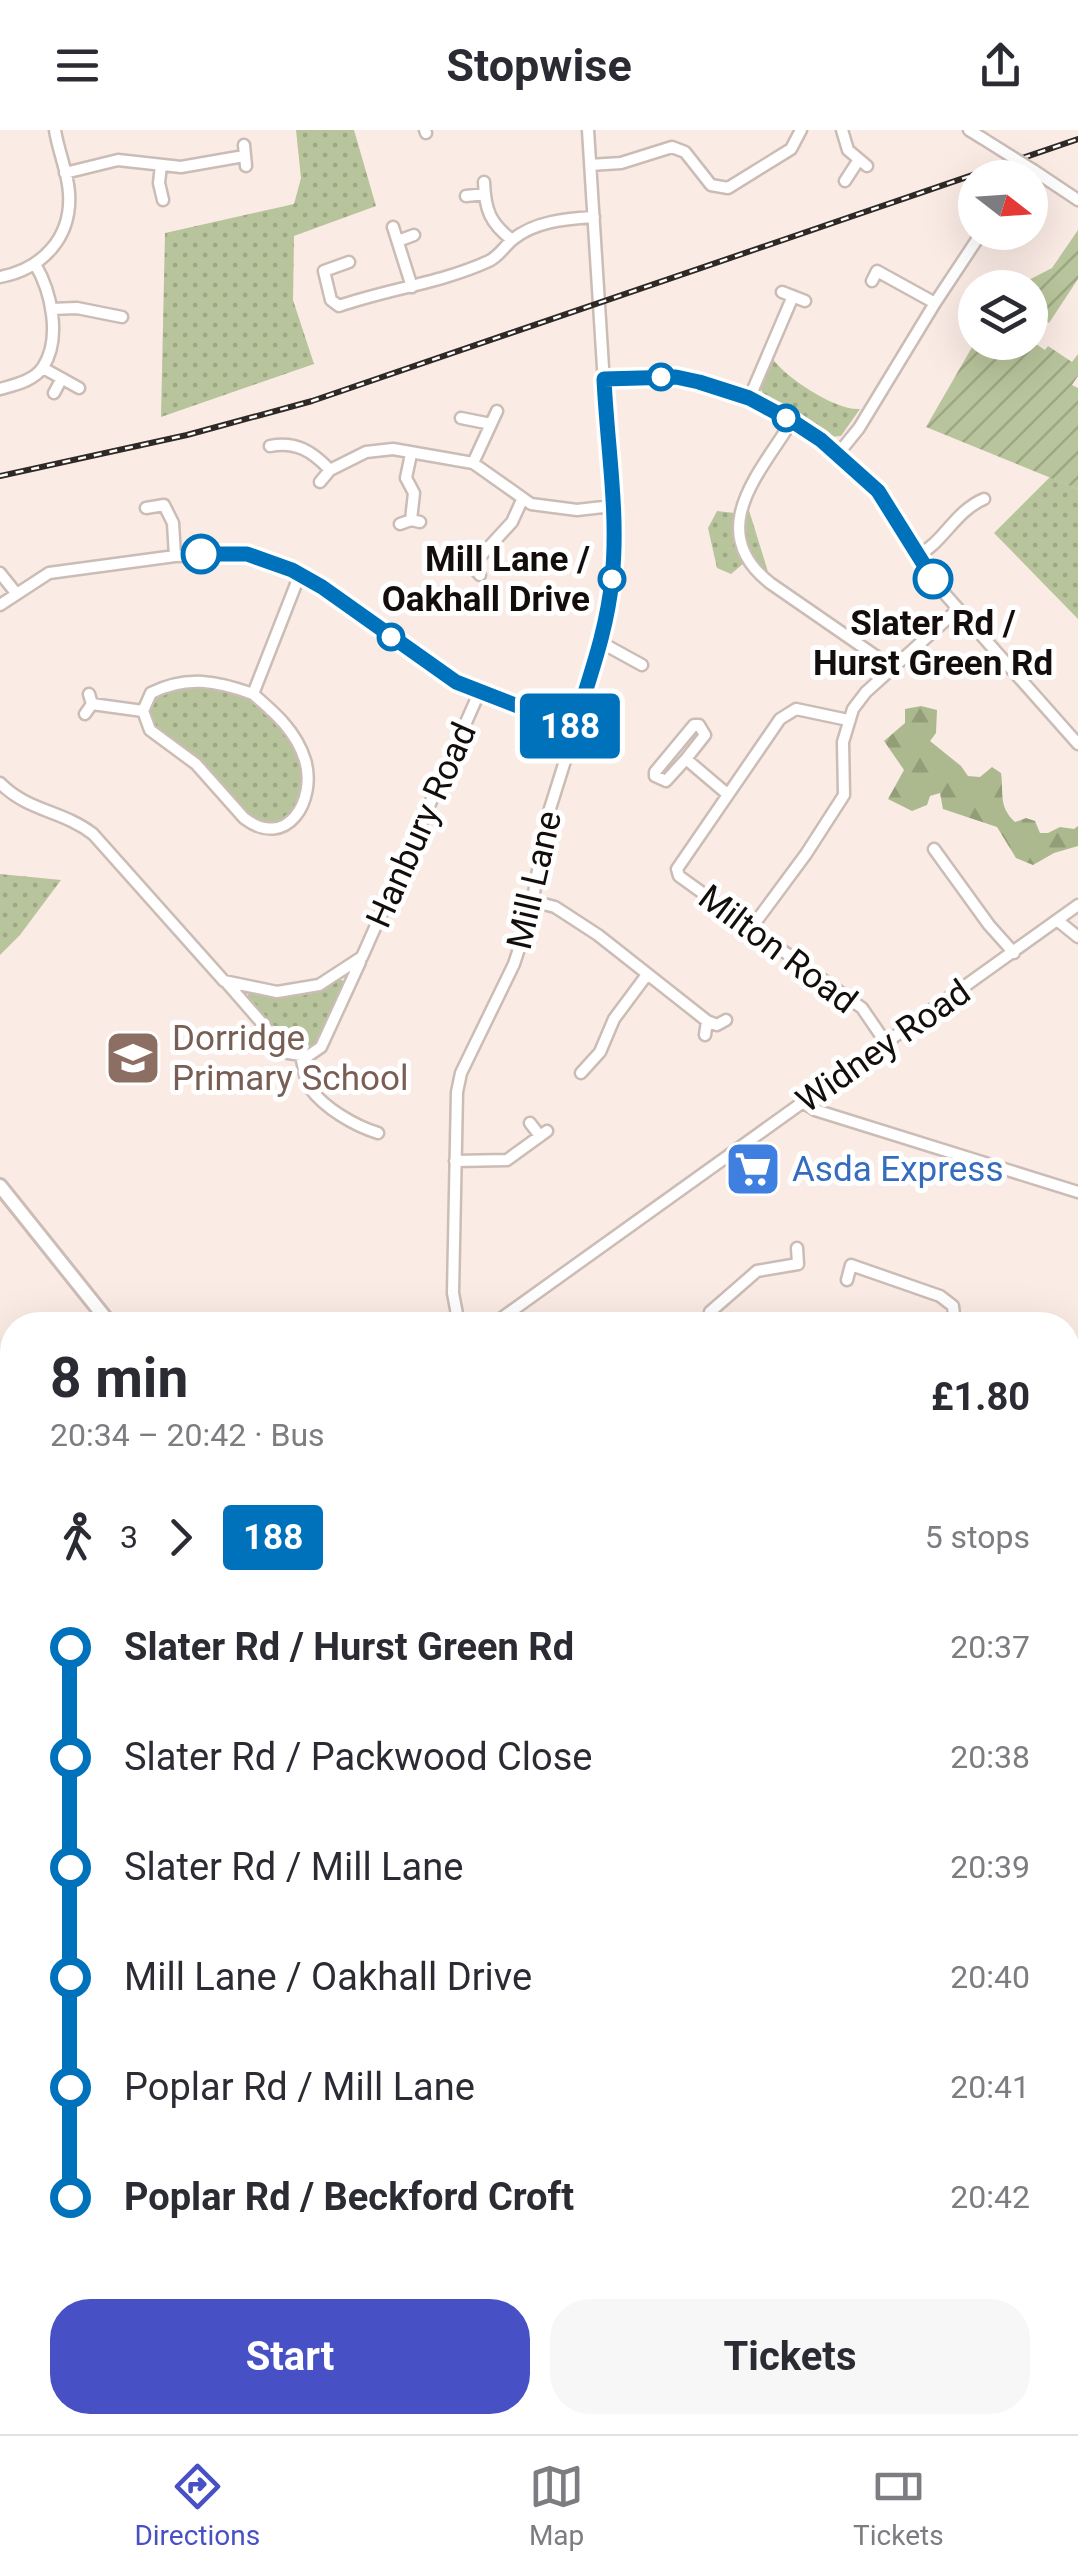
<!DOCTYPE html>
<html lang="en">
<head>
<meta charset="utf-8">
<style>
  body { margin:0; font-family:Roboto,sans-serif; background:#f7f7f7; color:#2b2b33; height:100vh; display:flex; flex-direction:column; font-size:38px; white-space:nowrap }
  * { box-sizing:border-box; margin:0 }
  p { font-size:32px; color:#7c7c81 }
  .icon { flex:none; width:55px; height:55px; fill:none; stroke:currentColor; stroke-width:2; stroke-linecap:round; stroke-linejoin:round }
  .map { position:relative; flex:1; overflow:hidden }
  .drawer { position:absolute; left:0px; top:1182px; width:1080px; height:1122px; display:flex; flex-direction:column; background:#fff; border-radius:40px 40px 0 0; box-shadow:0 10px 40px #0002 }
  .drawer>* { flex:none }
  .badge { padding:0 20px; border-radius:8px; font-size:35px; line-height:65px }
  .needle { width:65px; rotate:107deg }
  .controls { position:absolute; left:958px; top:30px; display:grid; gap:20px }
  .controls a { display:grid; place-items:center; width:90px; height:90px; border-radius:50%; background:#fff; box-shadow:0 10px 40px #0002; font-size:50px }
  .map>.badge { position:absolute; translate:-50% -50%; box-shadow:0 0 0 5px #fff }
  .legs { display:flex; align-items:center; gap:15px; height:110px; padding:0 50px; font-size:32px }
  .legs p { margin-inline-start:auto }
  .summary { display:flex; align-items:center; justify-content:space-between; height:170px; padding:0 50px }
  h1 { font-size:55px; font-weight:700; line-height:75px }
  .button { display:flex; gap:20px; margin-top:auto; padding:20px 50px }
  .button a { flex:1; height:115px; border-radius:40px; background:#4850c6; color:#fff; font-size:40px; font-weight:700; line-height:115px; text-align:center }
  .button a+a { background:#f7f7f7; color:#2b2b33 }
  ul { padding:0 50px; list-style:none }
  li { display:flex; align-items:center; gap:35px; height:110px; font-size:38px }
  li i { display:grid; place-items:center; width:15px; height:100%; margin:0 12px; background:currentColor }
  li i::after { content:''; width:25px; height:25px; margin:-12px; border:8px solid; border-radius:50%; background:#fff }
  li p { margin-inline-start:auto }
  li:first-child i { background:linear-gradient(#0000 50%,currentColor 0) }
  li:last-child i { background:linear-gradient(currentColor 50%,#0000 0) }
  header { display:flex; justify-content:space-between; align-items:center; height:130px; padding:0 50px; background:#fff; font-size:45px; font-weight:700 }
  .dock { display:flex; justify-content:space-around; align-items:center; height:140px; border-top:2px solid #e1e1e2; background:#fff; font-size:28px; color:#7c7c81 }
  .dock a { display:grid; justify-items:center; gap:5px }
  .dock .current { color:#4850c6 }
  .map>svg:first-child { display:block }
  .grass { fill:url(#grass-dots) }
  .forest { fill:url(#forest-firs) }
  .garden { fill:url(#garden-furrows) }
  .pitch { fill:#b8c49b }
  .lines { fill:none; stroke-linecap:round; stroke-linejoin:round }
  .minor-casing { stroke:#cbbcb6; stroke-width:15 }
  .major-casing { stroke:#cbbcb6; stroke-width:18 }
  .minor { stroke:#fff; stroke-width:10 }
  .major { stroke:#fff; stroke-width:12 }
  .rail-casing { stroke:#2f2926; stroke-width:6 }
  .rail { stroke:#fff; stroke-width:2.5; stroke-dasharray:8; stroke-linecap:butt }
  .minor-bridge-casing { stroke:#cbbcb6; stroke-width:15; stroke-linecap:butt }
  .minor-bridge { stroke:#fff; stroke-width:10 }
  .line-1-casing { stroke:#fff; stroke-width:22 }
  .line-1 { stroke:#0072bc; stroke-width:15 }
  .stop-1-dot { fill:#fff; stroke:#0072bc; stroke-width:5 }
  .labels { text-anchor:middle; stroke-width:10; stroke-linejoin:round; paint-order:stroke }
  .stop-label { font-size:35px; font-weight:bold; fill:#130e0c; stroke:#fff; text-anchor:end }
  .street-label { font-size:35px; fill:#130e0c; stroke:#fff }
  .education-label { font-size:35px; fill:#785e54; stroke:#fff; text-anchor:start }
  .shop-label { font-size:35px; fill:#366cbe; stroke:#fff; text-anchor:start }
</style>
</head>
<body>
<header><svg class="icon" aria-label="menu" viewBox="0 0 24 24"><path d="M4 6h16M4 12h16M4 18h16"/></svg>Stopwise<svg class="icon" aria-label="share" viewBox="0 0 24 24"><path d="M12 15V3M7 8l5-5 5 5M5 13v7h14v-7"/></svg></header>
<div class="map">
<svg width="1078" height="2304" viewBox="0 0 1078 2304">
  <defs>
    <pattern id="grass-dots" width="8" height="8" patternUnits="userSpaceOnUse" patternTransform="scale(2.5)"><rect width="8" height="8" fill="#b8c49b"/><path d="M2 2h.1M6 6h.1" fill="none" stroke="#9da784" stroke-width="1.8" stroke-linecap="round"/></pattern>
    <pattern id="forest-firs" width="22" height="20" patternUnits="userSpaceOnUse" patternTransform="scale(2.5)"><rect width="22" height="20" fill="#acb98e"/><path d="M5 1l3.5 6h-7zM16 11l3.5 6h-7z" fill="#939e79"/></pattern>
    <pattern id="garden-furrows" width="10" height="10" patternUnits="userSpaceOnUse" patternTransform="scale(2.5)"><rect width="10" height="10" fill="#b8c49b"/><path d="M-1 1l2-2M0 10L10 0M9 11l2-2" fill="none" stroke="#9da784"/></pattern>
  </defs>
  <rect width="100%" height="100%" fill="#fbebe5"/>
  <!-- grass -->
  <path class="grass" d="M 296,0 L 354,0 L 376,76 L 294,106 L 293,170 L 314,234 L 161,287 L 165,103 L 294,74 L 301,48 Z
    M 772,228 C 786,248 836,281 860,279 L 841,306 L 830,307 L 763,267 L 760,254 Z
    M 1050,347 L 1078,359 L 1078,489 L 994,403 Z
    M 748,377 L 769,445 L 750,428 L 731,444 L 717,438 L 708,398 L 717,381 L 743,384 Z
    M 196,555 C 212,556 227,558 242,564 C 274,578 314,626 302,664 C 299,673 292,682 287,691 L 258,692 C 235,672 217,645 192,626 C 181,617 162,610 154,599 C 132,568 174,558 196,555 Z
    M 0,744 L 61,750 L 20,805 L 0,825 Z
    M 340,849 L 346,853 L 320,914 L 308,923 L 291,921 L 246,870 L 249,863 L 301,864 Z
    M 0,1521 L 9,1534 L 1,1543 L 12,1560 L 12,1624 L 0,1633 Z
    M 600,2293 L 652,2293 L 662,2304 L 601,2304 Z"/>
  <!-- forest -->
  <path class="forest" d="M 921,576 L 937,580 L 936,603 L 930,611 L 961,636 L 968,646 L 980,647 L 992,637 L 1001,643 C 1004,664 998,676 1015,692 L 1026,688 L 1035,691 L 1040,703 L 1048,703 L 1060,697 L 1074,699 L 1078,696 L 1078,716 L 1054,723 L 1033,735 L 1016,728 L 997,697 L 943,679 L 940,663 L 930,666 L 927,675 L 912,681 L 888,669 L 904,640 L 884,611 L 905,593 L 905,579 Z"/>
  <!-- garden -->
  <path class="garden" d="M 1078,100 L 1078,149 L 1049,193 L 1030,180 L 1030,158 L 1015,157 L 1052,138 Z
    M 1030,210 L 1045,220 L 1048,216 L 1072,232 L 1078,224 L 1078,246 L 1072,255 L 1078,258 L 1078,359 L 926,297 L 975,212 Z"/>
  <!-- pitch -->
  <path class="pitch" d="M 12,1278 L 12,1442 L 0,1447 L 0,1312 L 6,1309 L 0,1286 Z"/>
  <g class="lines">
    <!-- minor casing -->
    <g class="minor-casing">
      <path id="minor" d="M 425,0 L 426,3
        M 842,0 L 848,20 L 867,36
        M 969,0 L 982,8
        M 244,15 L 246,36
        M 161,35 L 159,53 L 163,70
        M 590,35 L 621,33 L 672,17 L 685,22 L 711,55 L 728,58 L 791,19 L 801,0
        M 1033,40 L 1078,70
        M 65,43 L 118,30 L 181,37 L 244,26
        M 845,51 L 858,31
        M 484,52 C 485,80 490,93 512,110
        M 466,66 L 485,64
        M 393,97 L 412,157
        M 398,111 L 414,105
        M 349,132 L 324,141 L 331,170 L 339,176 C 388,159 441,153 489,131 C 499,126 504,117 512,110 C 535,91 566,89 594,87
        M 0,147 C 42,139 72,108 69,63 C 68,42 58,21 55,0
        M 872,151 L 877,141 L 935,173
        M 782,162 L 805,171
        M 51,179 L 77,178 L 122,187
        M 43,238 L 79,258
        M 604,249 L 676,247 L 699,252 L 749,269 L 821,311 L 879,361 L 937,455 L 1078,614
        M 0,259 C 14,255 34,251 43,237 C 62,208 51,161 35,134
        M 54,263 L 61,250
        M 749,269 L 793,166
        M 461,288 L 491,294
        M 792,291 C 759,344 704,401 770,453 L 893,538
        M 270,316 C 296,311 312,321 330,340 L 366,322 L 393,319 L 473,333 L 531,374 L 577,380 L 612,376
        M 411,324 L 406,348 L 414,363 L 411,390
        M 838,324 L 859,298 L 935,173 L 982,102
        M 473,333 L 497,281
        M 320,352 L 330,340
        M 146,378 L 164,375 L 173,393 L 175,426
        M 400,394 L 411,390 L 420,392
        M 917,426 C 944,412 955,381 984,369
        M 0,443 L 16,463
        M 480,445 L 474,438 L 477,430 L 512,392 L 522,370
        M 0,475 L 49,443 L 175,426 L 247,424 L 292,440 L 322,457 L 456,552 L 573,598
        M 602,513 L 642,535
        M 253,564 C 217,551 187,545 151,563 L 143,581 L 150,600 L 196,634 L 244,688 C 287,721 317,670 305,630 C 296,601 275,583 253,564 L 300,444
        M 92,574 L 143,581
        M 85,584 L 92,574 L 89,564
        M 848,590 L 796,579 L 780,589 L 677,739 L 679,746 L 862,878 L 886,913
        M 686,629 L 705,605 L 699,595 L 694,595 L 655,642 L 655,646 L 666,651 L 686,629 L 726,663
        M 0,653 C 27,681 64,681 93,704 L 224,851 L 277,862 L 319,855 L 362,827 L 479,563
        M 934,719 L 989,795 L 1014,823
        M 532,771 L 555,777 L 598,805 L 707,891 L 705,905
        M 1057,790 L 1078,807
        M 752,797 L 806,724 L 844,665 L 843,612 L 853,579 L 866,562 L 957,480
        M 227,853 L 288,923 L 308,926 L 321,917 L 360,832
        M 707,891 L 717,895 L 726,890
        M 301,927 C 304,936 305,950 310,958 C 324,978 355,996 378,1003
        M 581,943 L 600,922 L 614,889 L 646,846
        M 804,973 L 815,980 L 1078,1062
        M 530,993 L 540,1006
        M 455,1031 L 507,1030 L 547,1001
        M 847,1150 L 851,1135 L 940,1166 L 953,1176 L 955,1195
        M 459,1195 L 453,1163 L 457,962 L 461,943 L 514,834 L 530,785 L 548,685 L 602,513 L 613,447 L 614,412 L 588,0
        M 492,1195 L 1078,775
        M 707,1195 L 710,1182 L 757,1141 L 798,1134 L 797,1118
        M 1068,1328 L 1076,1305
        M 1068,1448 L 1078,1448
        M 0,1477 L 12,1470
        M 1068,1573 L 1078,1570
        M 0,1638 L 12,1629
        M 0,1673 L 12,1690
        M 1068,1682 L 1078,1693
        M 1068,1809 L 1078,1802
        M 0,1827 L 12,1848
        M 0,1921 L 12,1925
        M 1068,1955 L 1078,1966
        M 1068,2125 L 1078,2105
        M 1068,2160 L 1078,2167"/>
    </g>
    <!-- major casing -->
    <g class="major-casing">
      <path id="major" d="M 0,1056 L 111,1195
        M 998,2292 L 1006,2304"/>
    </g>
    <!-- minor -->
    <use href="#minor" class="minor"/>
    <!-- major -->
    <use href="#major" class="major"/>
    <!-- rail casing -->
    <g class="rail-casing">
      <path id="rail" d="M 0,346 L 187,305 L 312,271 L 1078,9"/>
    </g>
    <!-- rail -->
    <use href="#rail" class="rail"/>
    <!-- minor-bridge casing -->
    <g class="minor-bridge-casing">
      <path id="minor-bridge" d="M 982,8 L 1033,40"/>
    </g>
    <!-- minor-bridge -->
    <use href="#minor-bridge" class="minor-bridge"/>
  </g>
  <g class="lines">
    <!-- line-1 casing -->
    <g class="line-1-casing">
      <path id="line-1" d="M 201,424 L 247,424 L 292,440 L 322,457 L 456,552 L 574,598 C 589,548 607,501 612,449 C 619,384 607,315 604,249 L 676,247 L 699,252 L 749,268 L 792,291 L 821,310 L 878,361 L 933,449"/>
    </g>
    <!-- line-1 -->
    <use href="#line-1" class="line-1"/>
  </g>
  <!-- icons -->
  <defs>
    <g id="school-square" transform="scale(2.875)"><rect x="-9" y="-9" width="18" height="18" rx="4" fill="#8d6e63" stroke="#fff"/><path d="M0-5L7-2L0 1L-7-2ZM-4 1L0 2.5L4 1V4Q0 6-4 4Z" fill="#fff"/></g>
    <g id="supermarket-square" transform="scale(2.875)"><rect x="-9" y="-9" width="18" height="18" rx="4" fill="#3f7fe0" stroke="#fff"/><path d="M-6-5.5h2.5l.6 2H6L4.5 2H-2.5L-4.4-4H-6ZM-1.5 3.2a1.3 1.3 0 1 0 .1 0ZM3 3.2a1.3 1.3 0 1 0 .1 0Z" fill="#fff"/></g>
  </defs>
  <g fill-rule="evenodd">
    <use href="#school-square" x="133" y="928"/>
    <use href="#supermarket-square" x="753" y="1039"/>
  </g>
  <!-- markers -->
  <g class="stop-1-dot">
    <circle cx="661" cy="247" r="12"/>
    <circle cx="786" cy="288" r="12"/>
    <circle cx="201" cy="424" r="18"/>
    <circle cx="612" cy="449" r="12"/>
    <circle cx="933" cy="449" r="18"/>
    <circle cx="391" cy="507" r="12"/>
  </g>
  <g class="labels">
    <!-- stop labels -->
    <g class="stop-label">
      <text x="590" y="441">Mill Lane /<tspan x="590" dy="40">Oakhall Drive</tspan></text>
      <text x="933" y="505" text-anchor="middle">Slater Rd /<tspan x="933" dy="40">Hurst Green Rd</tspan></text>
    </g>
    <!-- street labels -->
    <g class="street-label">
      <text transform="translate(421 695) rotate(-66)" y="12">Hanbury Road</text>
      <text transform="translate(534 750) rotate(-77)" y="12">Mill Lane</text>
      <text transform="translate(778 819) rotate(37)" y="12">Milton Road</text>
      <text transform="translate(883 916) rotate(-35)" y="12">Widney Road</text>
    </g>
    <!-- education labels -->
    <g class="education-label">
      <text x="172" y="920">Dorridge<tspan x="172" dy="40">Primary School</tspan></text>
    </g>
    <!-- shop labels -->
    <g class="shop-label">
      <text x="792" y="1051">Asda Express</text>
    </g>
  </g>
</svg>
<div class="controls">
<a><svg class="needle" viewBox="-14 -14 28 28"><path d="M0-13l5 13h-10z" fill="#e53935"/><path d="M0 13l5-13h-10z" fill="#7c7c81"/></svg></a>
<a><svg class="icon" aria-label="layers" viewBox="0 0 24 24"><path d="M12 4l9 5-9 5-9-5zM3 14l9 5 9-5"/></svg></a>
</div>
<b class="badge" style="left:570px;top:596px;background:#0072bc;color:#fff">188</b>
<section class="drawer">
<div class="summary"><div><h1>8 min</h1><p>20:34 – 20:42 · Bus</p></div><b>£1.80</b></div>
<div class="legs"><svg class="icon" aria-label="walk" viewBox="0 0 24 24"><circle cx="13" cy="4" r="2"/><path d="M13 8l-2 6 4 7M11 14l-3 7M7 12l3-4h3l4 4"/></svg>3<svg class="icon" aria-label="forward" viewBox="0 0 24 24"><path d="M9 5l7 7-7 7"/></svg><b class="badge" style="background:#0072bc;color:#fff">188</b><p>5 stops</p></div>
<ul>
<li><i style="color:#0072bc"></i><b>Slater Rd / Hurst Green Rd</b><p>20:37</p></li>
<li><i style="color:#0072bc"></i><span>Slater Rd / Packwood Close</span><p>20:38</p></li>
<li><i style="color:#0072bc"></i><span>Slater Rd / Mill Lane</span><p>20:39</p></li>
<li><i style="color:#0072bc"></i><span>Mill Lane / Oakhall Drive</span><p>20:40</p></li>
<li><i style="color:#0072bc"></i><span>Poplar Rd / Mill Lane</span><p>20:41</p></li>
<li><i style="color:#0072bc"></i><b>Poplar Rd / Beckford Croft</b><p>20:42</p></li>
</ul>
<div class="button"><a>Start</a><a>Tickets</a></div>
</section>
</div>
<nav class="dock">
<a class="current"><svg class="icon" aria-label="directions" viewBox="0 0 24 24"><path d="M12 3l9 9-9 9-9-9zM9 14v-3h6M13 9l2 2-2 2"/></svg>Directions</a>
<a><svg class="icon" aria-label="map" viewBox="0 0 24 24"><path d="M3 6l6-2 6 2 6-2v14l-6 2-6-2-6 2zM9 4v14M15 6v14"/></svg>Map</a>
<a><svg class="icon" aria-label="tickets" viewBox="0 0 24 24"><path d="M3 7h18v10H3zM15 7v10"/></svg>Tickets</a>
</nav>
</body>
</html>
